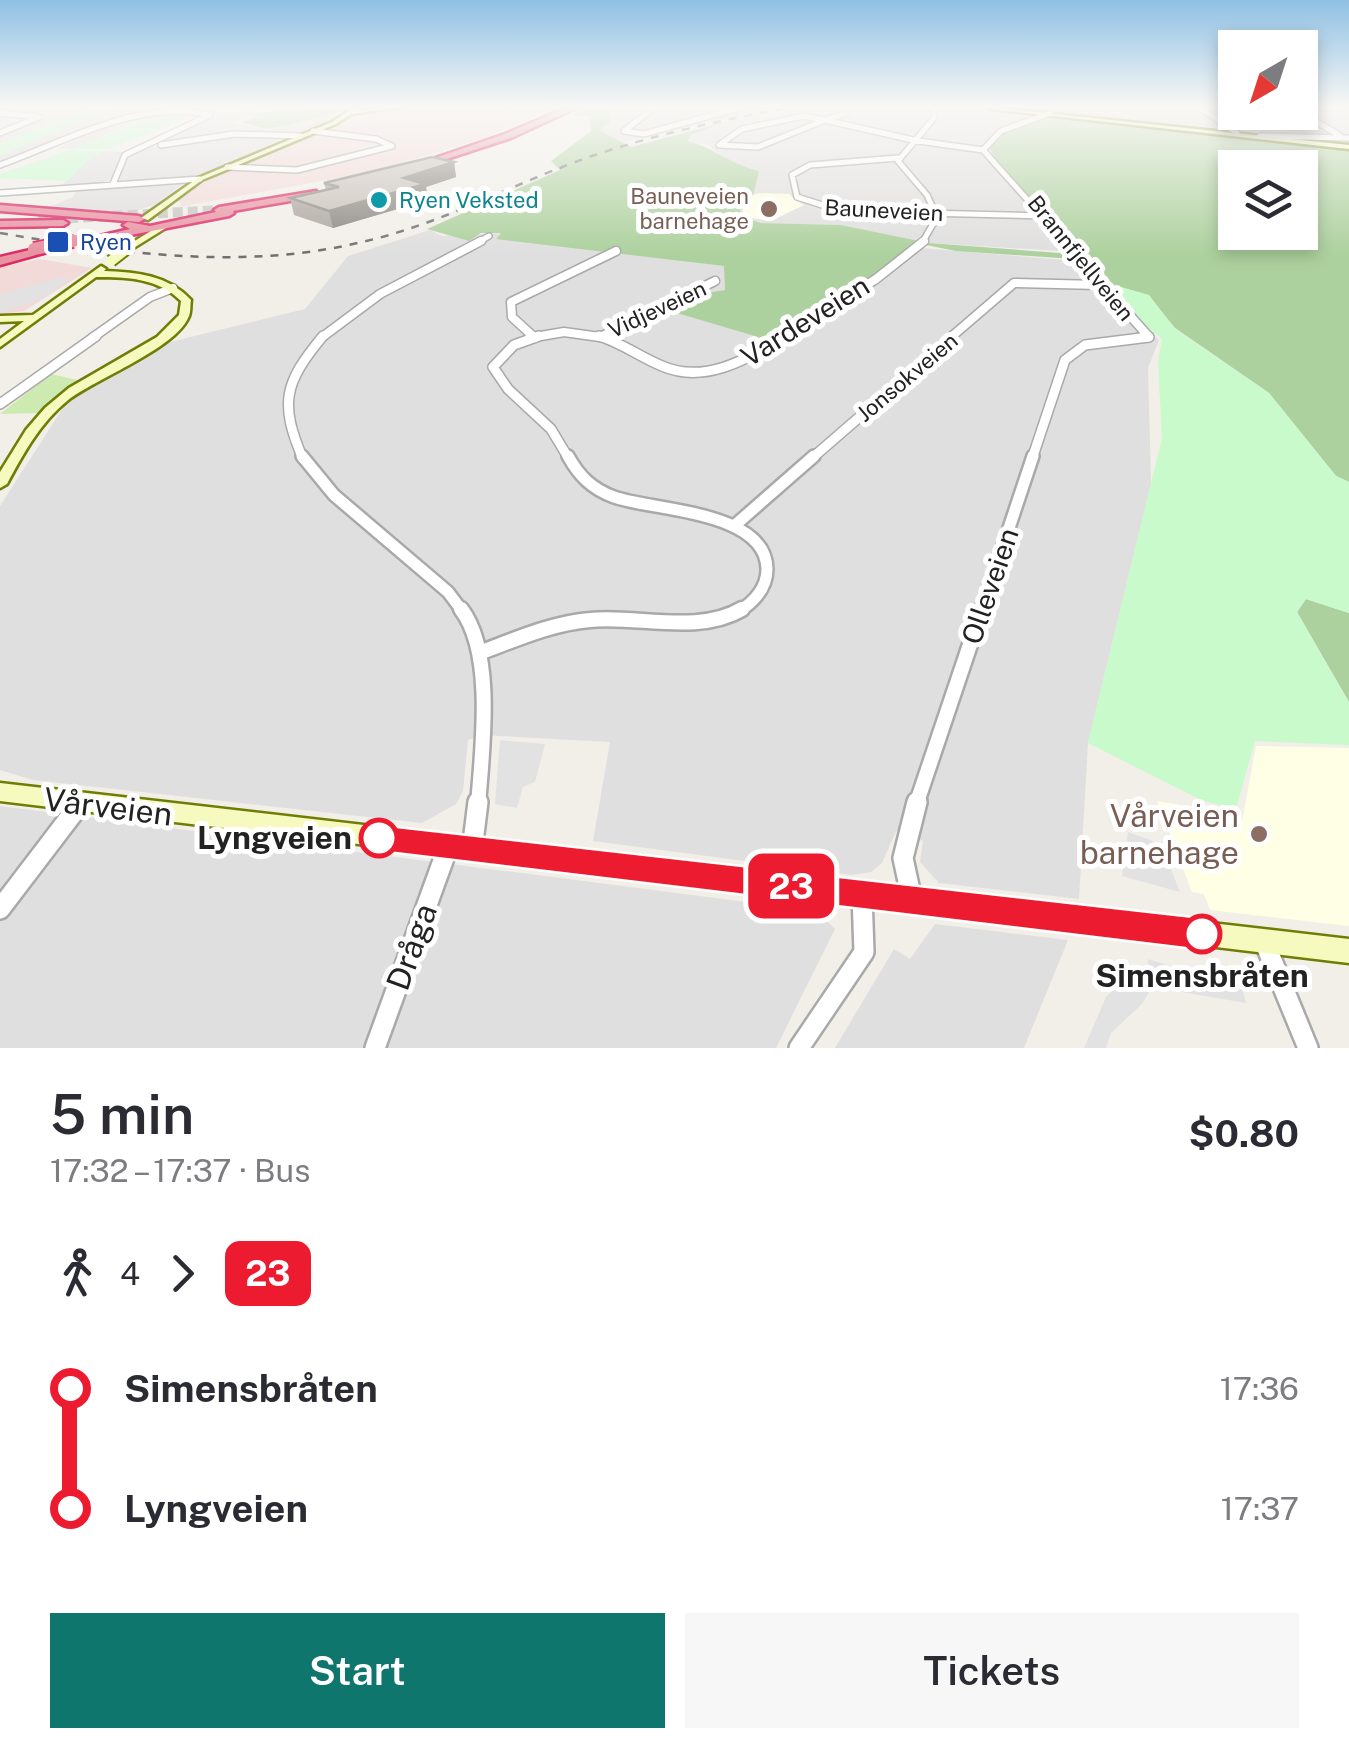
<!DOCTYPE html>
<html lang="en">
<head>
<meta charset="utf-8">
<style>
  body { margin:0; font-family:"Public Sans",sans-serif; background:#f7f7f7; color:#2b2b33; height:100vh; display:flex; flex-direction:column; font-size:38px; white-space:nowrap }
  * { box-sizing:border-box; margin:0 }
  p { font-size:32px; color:#7c7c81 }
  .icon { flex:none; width:55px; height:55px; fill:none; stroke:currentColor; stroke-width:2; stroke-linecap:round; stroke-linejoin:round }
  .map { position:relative; height:1048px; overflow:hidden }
  .sheet { display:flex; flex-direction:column; background:#fff; flex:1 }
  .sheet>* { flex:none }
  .badge { padding:0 20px; border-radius:15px; font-size:35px; line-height:65px }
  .needle { width:65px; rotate:219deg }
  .tools { position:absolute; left:1218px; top:30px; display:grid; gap:20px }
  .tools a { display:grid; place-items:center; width:100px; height:100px; border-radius:0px; background:#fff; box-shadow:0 5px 15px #0003; font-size:50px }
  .map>.badge { position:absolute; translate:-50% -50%; box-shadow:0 0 0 5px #fff }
  .legs { display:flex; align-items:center; gap:15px; height:110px; padding:0 50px; font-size:32px }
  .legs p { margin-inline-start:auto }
  .headline { display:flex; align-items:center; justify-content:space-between; height:170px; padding:0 50px }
  h1 { font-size:55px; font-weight:600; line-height:75px }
  .button { display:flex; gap:20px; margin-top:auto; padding:20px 50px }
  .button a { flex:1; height:115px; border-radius:0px; background:#0f766e; color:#fff; font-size:40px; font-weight:600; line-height:115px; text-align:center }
  .button a+a { background:#f7f7f7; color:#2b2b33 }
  ul { padding:0 50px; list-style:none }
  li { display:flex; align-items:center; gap:35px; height:120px; font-size:38px }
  li i { display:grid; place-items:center; width:15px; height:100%; margin:0 12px; background:currentColor }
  li i::after { content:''; width:25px; height:25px; margin:-12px; border:8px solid; border-radius:50%; background:#fff }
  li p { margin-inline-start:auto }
  li:first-child i { background:linear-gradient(#0000 50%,currentColor 0) }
  li:last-child i { background:linear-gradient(currentColor 50%,#0000 0) }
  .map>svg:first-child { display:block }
  .residential { fill:#e0dfdf }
  .commercial { fill:#f2dad9 }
  .education { fill:#ffffe5 }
  .grass { fill:#cdebb0 }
  .forest { fill:#add19e; fill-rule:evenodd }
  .park { fill:#c8facc }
  .parking { fill:#e2e2e2 }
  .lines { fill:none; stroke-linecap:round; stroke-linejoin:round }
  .highway-tunnel { stroke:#c8c6c1; stroke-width:10; stroke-dasharray:10 5; stroke-linecap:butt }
  .street-far5-casing { stroke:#a9a9a9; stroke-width:8 }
  .street-far4-casing { stroke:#a9a9a9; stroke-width:11 }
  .street-far3-casing { stroke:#a9a9a9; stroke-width:12 }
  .street-far2-casing { stroke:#a9a9a9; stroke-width:16 }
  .street-far1-casing { stroke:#a9a9a9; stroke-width:19 }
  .street-casing { stroke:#a9a9a9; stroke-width:24 }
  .secondary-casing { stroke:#707d05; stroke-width:5 }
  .highway-casing { stroke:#dc2a67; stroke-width:5 }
  .street-far5 { stroke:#fff; stroke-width:5 }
  .street-far4 { stroke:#fff; stroke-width:8 }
  .street-far3 { stroke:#fff; stroke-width:9 }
  .street-far2 { stroke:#fff; stroke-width:11 }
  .street-far1 { stroke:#fff; stroke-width:14 }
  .street { stroke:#fff; stroke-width:19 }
  .secondary { fill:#f7fabf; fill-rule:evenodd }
  .highway { fill:#e892a2; fill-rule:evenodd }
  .rail { stroke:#707070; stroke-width:2.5; stroke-dasharray:8 8; stroke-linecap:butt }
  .secondary-bridge-casing { stroke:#707d05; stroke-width:14; stroke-linecap:butt }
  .highway-bridge-far1-casing { stroke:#dc2a67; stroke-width:12; stroke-linecap:butt }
  .highway-bridge-casing { stroke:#dc2a67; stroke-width:16; stroke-linecap:butt }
  .secondary-bridge { stroke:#f7fabf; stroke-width:10 }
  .highway-bridge-far1 { stroke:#e892a2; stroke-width:10 }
  .highway-bridge { stroke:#e892a2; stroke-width:12 }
  .wall { fill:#aba49e }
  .shaded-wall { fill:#8b8681 }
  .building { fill:#c7bfb8; stroke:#8b8681; stroke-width:2.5 }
  .line-1 { fill:#ed1b2f; stroke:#fff; stroke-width:2.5 }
  .culture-dot { fill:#0f9aa8; stroke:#fff; stroke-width:4 }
  .education-dot { fill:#8d6e63; stroke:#fff; stroke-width:4 }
  .transit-dot { fill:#1a4fb4; stroke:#fff; stroke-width:4 }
  .stop-1-dot { fill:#fff; stroke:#ed1b2f; stroke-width:5 }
  .labels { text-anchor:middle; stroke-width:10; stroke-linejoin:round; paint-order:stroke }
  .far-education-label { font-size:22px; fill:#785e54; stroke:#fff; text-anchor:end }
  .far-culture-label { font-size:22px; fill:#0d838f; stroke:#fff; text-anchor:start }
  .far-street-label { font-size:22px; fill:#222; stroke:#fff }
  .far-transit-label { font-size:22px; fill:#164399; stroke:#fff; text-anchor:start }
  .street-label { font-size:28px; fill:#222; stroke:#fff }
  .near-street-label { font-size:32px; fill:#222; stroke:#fff }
  .near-education-label { font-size:32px; fill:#785e54; stroke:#fff; text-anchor:end }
  .near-stop-label { font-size:32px; font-weight:bold; fill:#222; stroke:#fff; text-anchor:end }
</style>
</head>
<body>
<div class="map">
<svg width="1349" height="1048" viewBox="0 0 1349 1048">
  <rect width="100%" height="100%" fill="#f2efe9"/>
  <!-- residential -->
  <path class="residential" d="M 0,107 L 94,107 L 0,143 L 0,134 L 42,117 L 25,113 L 35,117 L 0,132 Z
    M 117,107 L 198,108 L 143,118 L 74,149 L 58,148 L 103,125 L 0,163 L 0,155 Z
    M 611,107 L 777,107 L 622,142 L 598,129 L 610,122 Z
    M 812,107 L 979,107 L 1047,113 L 989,146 L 1077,252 L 929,243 L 841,225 L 761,223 L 741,217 L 736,197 L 759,171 L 736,166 L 708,145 L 687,141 L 691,135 L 729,121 Z
    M 1002,107 L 1235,107 L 1235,112 L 1300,112 L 1300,107 L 1349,107 L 1349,137 L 1313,135 L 1349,139 L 1349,146 L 1270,133 Z
    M 249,111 L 258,115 L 230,123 L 263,128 L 317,114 L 340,116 L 198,176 L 119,181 L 122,164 L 131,153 L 170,143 L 141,147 L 213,117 Z
    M 105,151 L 123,152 L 110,181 L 59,188 L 89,159 Z
    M 183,184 L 154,205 L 131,212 L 102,214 L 47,208 L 73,197 L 77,189 Z
    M 430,230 L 442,236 L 503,233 L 501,236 L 725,266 L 725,290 L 698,294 L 669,309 L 868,285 L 921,248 L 1065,260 L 1159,340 L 1148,368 L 1151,484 L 1088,743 L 1079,899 L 939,883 L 920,862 L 923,841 L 896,831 L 882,863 L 871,872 L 852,875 L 593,841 L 610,742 L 483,735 L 468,740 L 463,791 L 456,804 L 422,823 L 33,780 L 0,770 L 0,506 L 68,400 L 170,342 L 305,309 L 348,256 Z
    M 0,806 L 816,911 L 835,929 L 776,1048 L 0,1048 Z
    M 935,924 L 1068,940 L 1024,1048 L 835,1048 L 894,949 L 910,959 Z"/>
  <!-- commercial -->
  <path class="commercial" d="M 407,107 L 557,107 L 478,140 L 371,172 L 179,207 L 182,204 L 178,201 L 195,188 L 228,169 L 358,114 Z
    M 40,259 L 92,268 L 24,311 L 0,315 L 0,267 Z"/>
  <!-- education -->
  <path class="education" d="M 760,193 L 789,194 L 804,205 L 771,221 L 744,217 L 740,198 Z
    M 1256,746 L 1349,748 L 1349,926 L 1210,910 L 1204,894 L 1192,892 L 1157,801 L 1216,811 L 1242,822 Z"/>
  <!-- grass -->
  <path class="grass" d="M 51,374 L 82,381 L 41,413 L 0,414 Z"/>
  <!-- forest -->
  <path class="forest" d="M 350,107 C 343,112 275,130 264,128 C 260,127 250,124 242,123 L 257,115 L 254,113 Z
    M 584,107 L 611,107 L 610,122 L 599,130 L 631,147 L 728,121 L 691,135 L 688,141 C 714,148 732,165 759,171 L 753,196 L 736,198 L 742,217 L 761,223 L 841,225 L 929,243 L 1072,254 L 1074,259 L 956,251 L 926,245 L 775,342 L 667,310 L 698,294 L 725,290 L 724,266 L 496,239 L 501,233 L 481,233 L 469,241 L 427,229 L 560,170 L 551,161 L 591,131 L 590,119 L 594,116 L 574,115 Z
    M 1063,114 L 1349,149 L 1349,482 L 1336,476 L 1269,393 L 1175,328 L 1148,295 L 1110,284 L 997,163 L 989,146 C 1004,123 1039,119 1063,114 ZM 1235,168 L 1300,168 L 1300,232 L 1235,232 Z
    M 1306,599 L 1349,613 L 1349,702 L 1297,612 Z"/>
  <!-- park -->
  <path class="park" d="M 0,107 L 117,107 L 99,114 L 106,116 L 91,118 L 0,155 L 0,143 L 91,108 Z
    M 180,115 L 183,121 L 108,149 L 74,149 L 139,119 Z
    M 71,150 L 105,151 L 89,159 L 67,181 L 0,178 L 0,174 Z
    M 1110,284 L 1149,295 L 1175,329 L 1269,393 L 1336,476 L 1349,482 L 1349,613 L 1306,599 L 1297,612 L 1349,703 L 1349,745 L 1255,741 L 1236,809 L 1203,801 L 1088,743 L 1162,438 L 1158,362 L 1162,339 L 1133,315 Z"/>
  <!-- parking -->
  <path class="parking" d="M 58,278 L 71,278 L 41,299 L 0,313 L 0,295 Z
    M 500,740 L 545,744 L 535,782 L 523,787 L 517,808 L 495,804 Z
    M 1128,832 L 1161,844 L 1180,892 L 1122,876 Z
    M 1148,959 L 1242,988 L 1246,1003 L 1152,987 L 1142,1004 L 1111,1033 L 1106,1048 L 1084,1048 L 1106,997 L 1122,982 L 1149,978 Z"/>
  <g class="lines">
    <!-- highway-tunnel -->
    <path class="highway-tunnel" d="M 38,220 L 219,210"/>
    <!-- street-far5 casing -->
    <g class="street-far5-casing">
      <path id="street-far5" d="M 1199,107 L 1237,133
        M 1300,112 L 1339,135
        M 0,113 L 39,117 L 0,133
        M 847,113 L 825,120 L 913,140
        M 1050,113 L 1001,131 L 983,150 L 1066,243
        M 803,116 L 825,120 L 758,147 L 719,145 L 742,129 Z
        M 624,131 L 644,134 L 742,107
        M 624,131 L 655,107
        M 1260,136 L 1349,138
        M 912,140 L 983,150
        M 161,145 L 234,134 L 301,136
        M 898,158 L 810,165 L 792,175 L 797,197 L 841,211 L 1045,216
        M 0,165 C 67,141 137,99 210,115 L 125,155 L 113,184
        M 227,167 L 297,170 L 392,146 L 376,139 L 313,131
        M 0,193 L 200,179
        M 477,243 L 489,236
        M 922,243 L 937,217 L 927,195 L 898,161 L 934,118 L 934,107"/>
    </g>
    <!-- street-far4 casing -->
    <g class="street-far4-casing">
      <path id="street-far4" d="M 1064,241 L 1149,337
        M 600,337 L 715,281
        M 92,338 L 150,297 L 173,288
        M 321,338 L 380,294 L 481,241
        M 529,338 L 564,332 L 607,338
        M 535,338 L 512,317 L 511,302 L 616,251
        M 781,338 L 876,279 L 924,241
        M 950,338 L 1014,283 L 1099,285
        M 1138,338 L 1149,337"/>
    </g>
    <!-- street-far3 casing -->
    <g class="street-far3-casing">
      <path id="street-far3" d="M 539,336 L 514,345 L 493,367 L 508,389 L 551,429 L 569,459
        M 599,336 C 622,343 640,357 662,366 C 706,385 748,358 786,336
        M 0,404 L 96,336
        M 303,459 C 279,403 284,383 323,336
        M 811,459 L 953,336
        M 1032,459 L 1065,360 L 1085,345 L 1149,337"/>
    </g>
    <!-- street-far2 casing -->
    <g class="street-far2-casing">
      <path id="street-far2" d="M 302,456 L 334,495 L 448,592 L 463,612
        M 568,456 C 579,476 592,489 614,497 C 653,511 766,510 767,569 C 767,589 754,602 738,612
        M 734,526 L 814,456
        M 981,612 L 1033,456"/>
    </g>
    <!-- street-far1 casing -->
    <g class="street-far1-casing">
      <path id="street-far1" d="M 461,609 C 495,653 482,751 478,805
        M 479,653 C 514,640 552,623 590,620 C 637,615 698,635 742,609
        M 916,805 L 982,609"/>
    </g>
    <!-- street casing -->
    <g class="street-casing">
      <path id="street" d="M 472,850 L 478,802
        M 912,900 L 903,858 L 917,802
        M 0,909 L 80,804
        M 1264,941 L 1308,1048
        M 375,1048 L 448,847
        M 799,1048 L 864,952 L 862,895"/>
    </g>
    <!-- secondary casing -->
    <g class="secondary-casing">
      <path id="secondary" d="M 354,107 L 360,107 L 356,110 L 400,107 L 351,114 L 336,124 L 202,180 L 148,220 L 141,218 L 198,178 L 332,122 Z
        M 988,107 L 1349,145 L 1349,149 L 991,109 Z
        M 162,224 L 169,226 L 132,249 L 125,247 Z
        M 101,266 L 106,269 L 104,271 C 136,272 168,275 191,300 C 190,305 191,311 189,316 C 176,349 96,378 67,401 C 40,423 23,454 7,484 L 0,488 L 0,472 L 26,430 L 45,408 L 69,388 L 157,337 L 179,315 L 181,301 C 158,278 127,277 96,277 L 0,347 L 0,339 L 24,321 L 0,322 L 0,316 L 33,315 Z
        M 0,783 L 1349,939 L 1349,963 L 0,801 Z"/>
    </g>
    <!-- highway casing -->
    <g class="highway-casing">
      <path id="highway" d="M 569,107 L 578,107 L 511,138 L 419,168 L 412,166 L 505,134 Z
        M 316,191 L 319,196 L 233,211 L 234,213 L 229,216 L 84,244 L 78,241 L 130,229 L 123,225 L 128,222 L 150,226 L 216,212 L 214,210 L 219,207 Z
        M 0,205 L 139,216 L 144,219 L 139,222 L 0,211 Z
        M 0,221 L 63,220 L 68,223 L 63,226 L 0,227 Z
        M 43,247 L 49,250 L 47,252 L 0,265 L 0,257 Z"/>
    </g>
    <!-- street-far5 -->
    <use href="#street-far5" class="street-far5"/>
    <!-- street-far4 -->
    <use href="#street-far4" class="street-far4"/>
    <!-- street-far3 -->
    <use href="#street-far3" class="street-far3"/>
    <!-- street-far2 -->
    <use href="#street-far2" class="street-far2"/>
    <!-- street-far1 -->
    <use href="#street-far1" class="street-far1"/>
    <!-- street -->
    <use href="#street" class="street"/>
    <!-- secondary -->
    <use href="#secondary" class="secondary"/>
    <!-- highway -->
    <use href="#highway" class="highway"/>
    <!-- rail -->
    <path class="rail" d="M 0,233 C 120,253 242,271 362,242 C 442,224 512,184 589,157 C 656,134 725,119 795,107"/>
    <!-- secondary-bridge casing -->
    <g class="secondary-bridge-casing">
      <path id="secondary-bridge" d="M 111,261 L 129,247"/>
    </g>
    <!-- highway-bridge-far1 casing -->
    <g class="highway-bridge-far1-casing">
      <path id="highway-bridge-far1" d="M 61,243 L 75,240"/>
    </g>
    <!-- highway-bridge casing -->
    <g class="highway-bridge-casing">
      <path id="highway-bridge" d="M 34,249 L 73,241"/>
    </g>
    <!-- secondary-bridge -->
    <use href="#secondary-bridge" class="secondary-bridge"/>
    <!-- highway-bridge-far1 -->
    <use href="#highway-bridge-far1" class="highway-bridge-far1"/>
    <!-- highway-bridge -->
    <use href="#highway-bridge" class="highway-bridge"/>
  </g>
  <!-- wall -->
  <path class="wall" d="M 454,162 L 456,177 L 426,187 L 428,200 L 333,228 L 294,215 L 290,198 L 326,190 L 324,183 Z"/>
  <!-- shaded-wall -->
  <path class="shaded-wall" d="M 454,162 L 456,177 L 426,187 L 428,200 L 333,228 L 329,211 L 404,178 Z"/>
  <!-- building -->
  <path class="building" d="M 432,157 L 454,162 L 404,178 L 425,184 L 329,211 L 290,198 L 339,187 L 324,183 Z"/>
  <!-- sky -->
  <linearGradient id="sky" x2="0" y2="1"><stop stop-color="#8fc0e4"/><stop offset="0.42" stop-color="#f9f8f5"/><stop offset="1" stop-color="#f9f8f5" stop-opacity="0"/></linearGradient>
  <rect width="1349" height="254" fill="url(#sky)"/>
  <!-- line-1 -->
  <path class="line-1" d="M 379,825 L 1202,918 L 1213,923 L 1218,934 L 1213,945 L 1202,950 L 379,851 L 369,848 L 365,838 L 369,829 Z"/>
  <!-- markers -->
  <circle class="culture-dot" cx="379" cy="200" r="10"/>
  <g class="education-dot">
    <circle cx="769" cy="209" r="10"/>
    <circle cx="1259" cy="834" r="10"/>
  </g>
  <rect class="transit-dot" x="46" y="230" width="24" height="24" rx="5"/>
  <g class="stop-1-dot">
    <circle cx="379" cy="838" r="18"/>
    <circle cx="1202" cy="934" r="18"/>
  </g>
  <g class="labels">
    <!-- far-education labels -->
    <g class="far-education-label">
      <text x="749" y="204">Bauneveien<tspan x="749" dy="25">barnehage</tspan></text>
    </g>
    <!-- far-culture labels -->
    <g class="far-culture-label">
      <text x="399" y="208">Ryen Veksted</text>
    </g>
    <!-- far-street labels -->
    <g class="far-street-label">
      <text transform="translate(884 210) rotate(3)" y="8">Bauneveien</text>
      <text transform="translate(1081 258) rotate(51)" y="8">Brannfjellveien</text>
      <text transform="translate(657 309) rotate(-25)" y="8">Vidjeveien</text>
      <text transform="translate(907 377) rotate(-40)" y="8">Jonsokveien</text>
    </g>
    <!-- far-transit labels -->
    <g class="far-transit-label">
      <text x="80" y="250">Ryen</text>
    </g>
    <!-- street labels -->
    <g class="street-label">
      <text transform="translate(805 321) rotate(-32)" y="10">Vardeveien</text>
      <text transform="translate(990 586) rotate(-71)" y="10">Olleveien</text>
    </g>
    <!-- near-street labels -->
    <g class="near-street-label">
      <text transform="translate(108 807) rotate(7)" y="11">Vårveien</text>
      <text transform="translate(412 947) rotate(-70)" y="11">Dråga</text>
    </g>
    <!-- near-education labels -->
    <g class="near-education-label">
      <text x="1239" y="827">Vårveien<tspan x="1239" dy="37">barnehage</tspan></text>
    </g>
    <!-- near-stop labels -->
    <g class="near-stop-label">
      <text x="352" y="849">Lyngveien</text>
      <text x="1202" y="987" text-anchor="middle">Simensbråten</text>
    </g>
  </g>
</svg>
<div class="tools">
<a><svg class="needle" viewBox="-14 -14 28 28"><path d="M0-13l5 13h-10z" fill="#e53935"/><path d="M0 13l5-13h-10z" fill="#7c7c81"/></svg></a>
<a><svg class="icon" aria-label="layers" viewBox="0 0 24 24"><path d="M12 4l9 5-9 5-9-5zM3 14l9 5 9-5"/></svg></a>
</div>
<b class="badge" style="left:791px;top:886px;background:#ed1b2f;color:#fff">23</b>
</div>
<section class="sheet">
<div class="headline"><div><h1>5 min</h1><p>17:32 – 17:37 · Bus</p></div><b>$0.80</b></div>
<div class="legs"><svg class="icon" aria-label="walk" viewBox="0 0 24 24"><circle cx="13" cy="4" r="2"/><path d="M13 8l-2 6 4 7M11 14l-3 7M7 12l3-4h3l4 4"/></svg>4<svg class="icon" aria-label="forward" viewBox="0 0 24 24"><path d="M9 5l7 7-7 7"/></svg><b class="badge" style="background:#ed1b2f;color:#fff">23</b></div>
<ul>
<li><i style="color:#ed1b2f"></i><b>Simensbråten</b><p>17:36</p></li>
<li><i style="color:#ed1b2f"></i><b>Lyngveien</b><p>17:37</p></li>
</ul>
<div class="button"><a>Start</a><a>Tickets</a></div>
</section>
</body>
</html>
